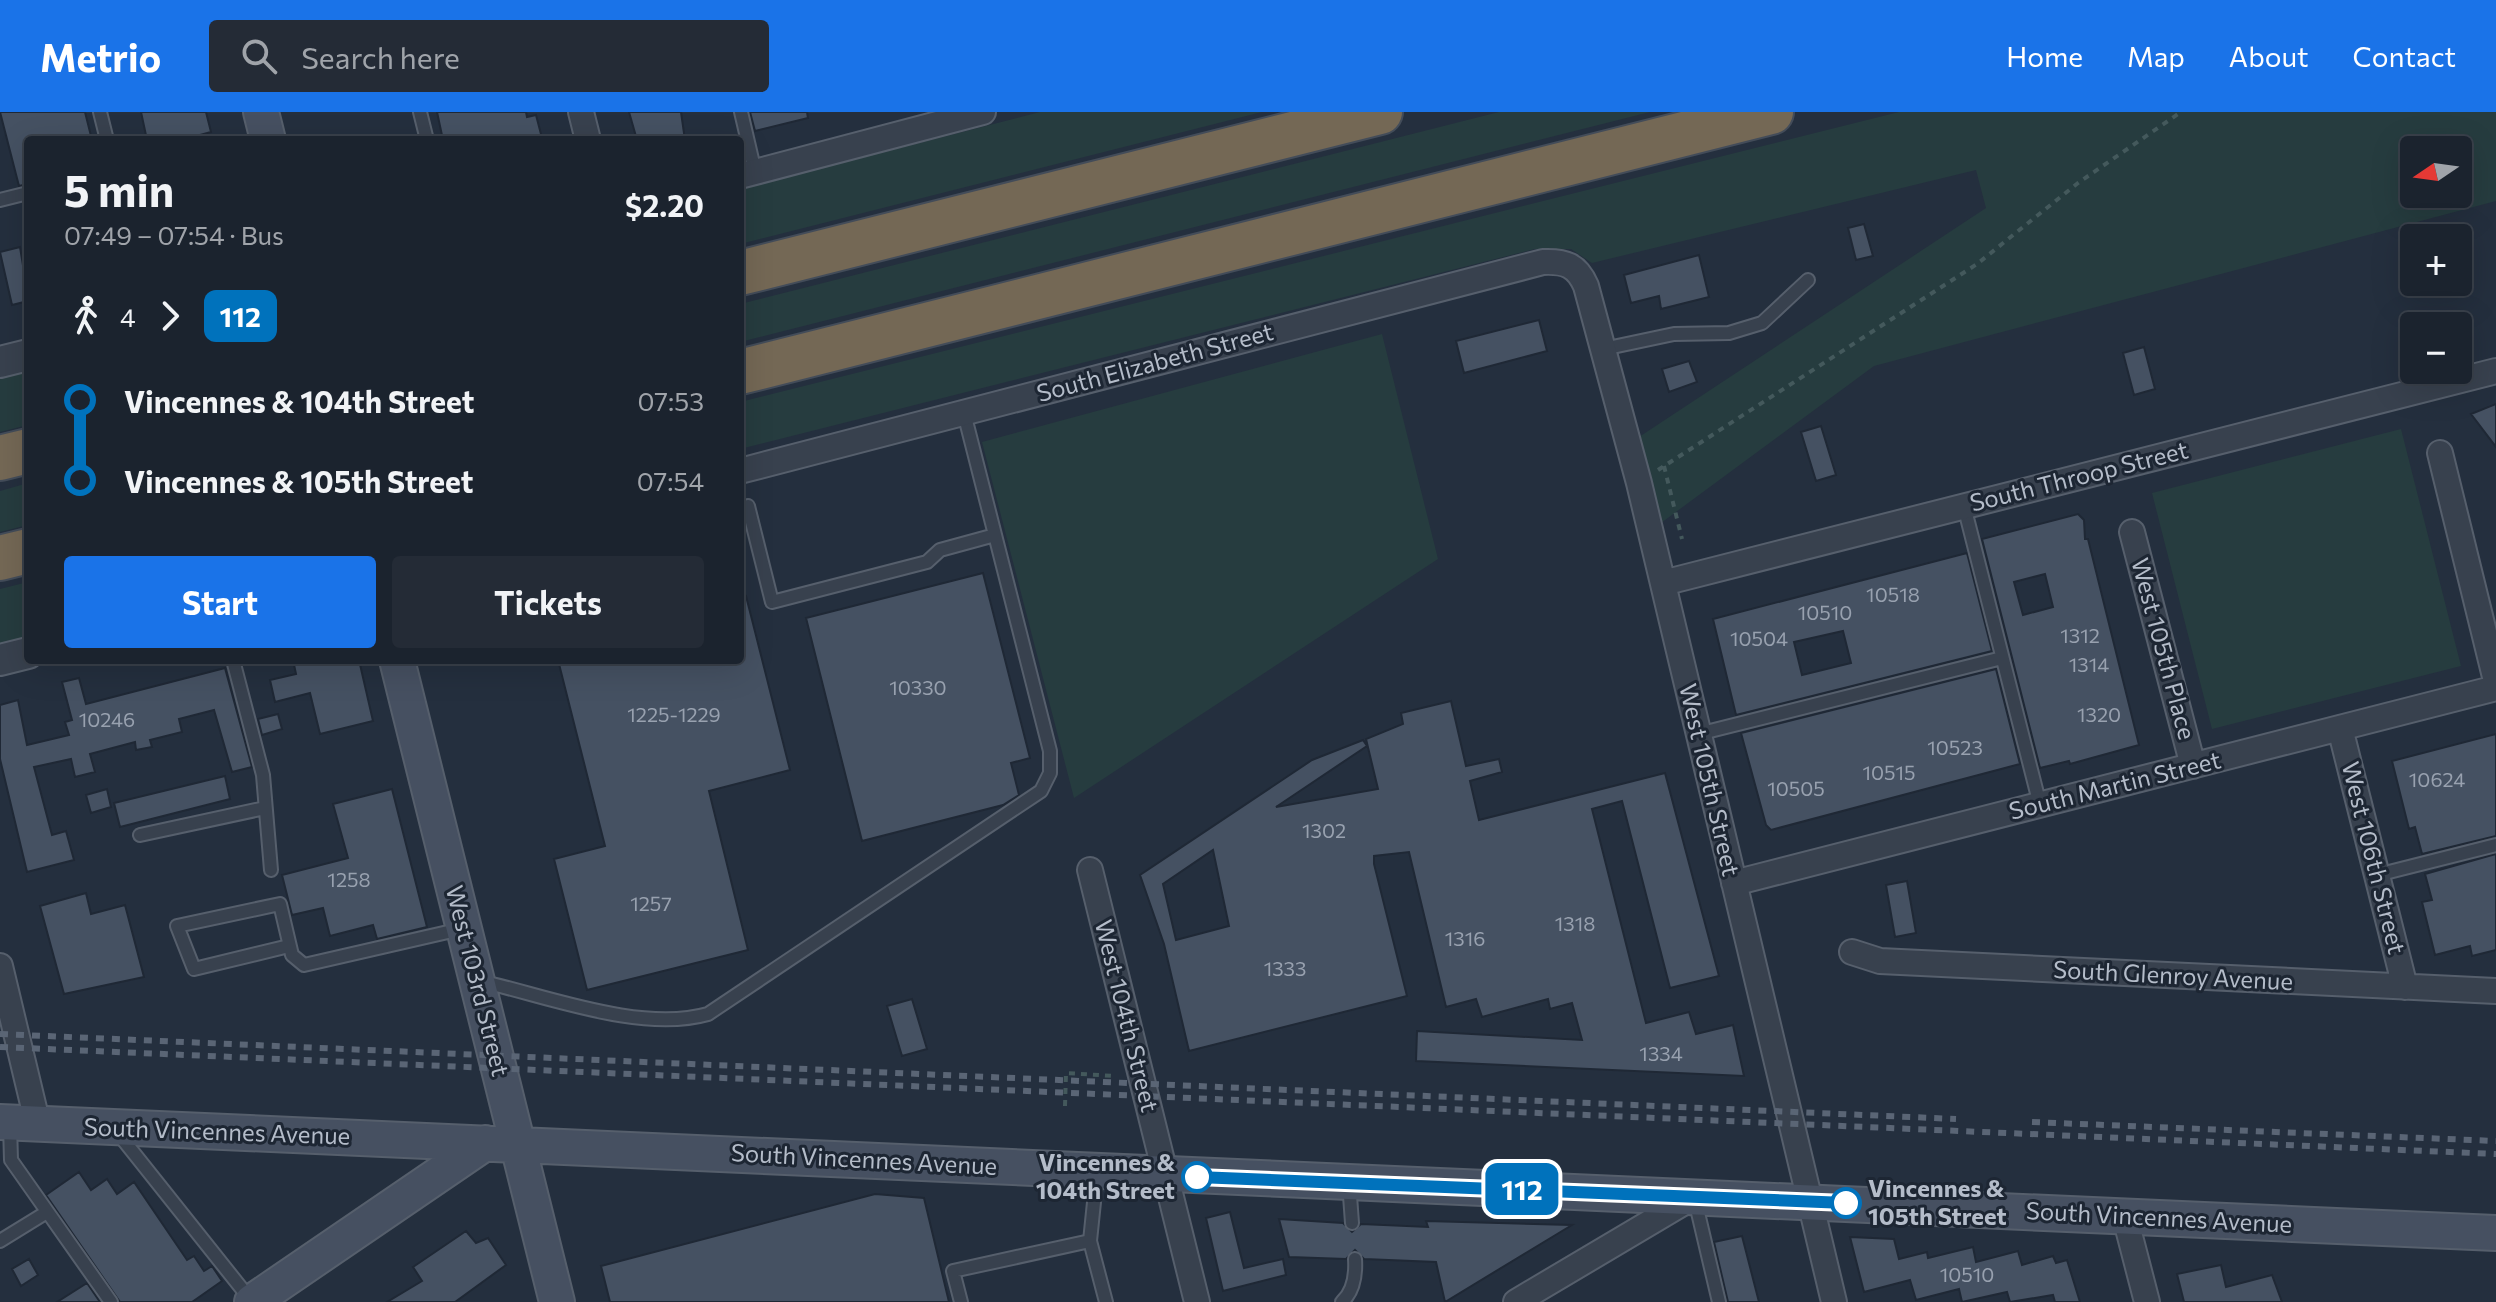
<!DOCTYPE html>
<html lang="en">
<head>
<meta charset="utf-8">
<style>
  body { margin:0; font-family:Commissioner,sans-serif; background:#242b36; color:#f1f3f6; height:100vh; display:flex; flex-direction:column; font-size:30px; white-space:nowrap }
  * { box-sizing:border-box; margin:0 }
  p { font-size:26px; color:#a0a4aa }
  .icon { flex:none; width:44px; height:44px; fill:none; stroke:currentColor; stroke-width:2; stroke-linecap:round; stroke-linejoin:round }
  .map { position:relative; flex:1; overflow:hidden }
  .sheet { position:absolute; left:24px; top:24px; width:720px; height:528px; display:flex; flex-direction:column; background:#1b232e; border-radius:8px; box-shadow:0 8px 32px #0002,0 0 0 2px #39404a }
  .sheet>* { flex:none }
  .badge { padding:0 16px; border-radius:12px; font-size:28px; line-height:52px }
  .needle { width:52px; rotate:257deg }
  .tools { position:absolute; left:2400px; top:24px; display:grid; gap:16px }
  .tools a { display:grid; place-items:center; width:72px; height:72px; border-radius:8px; background:#1b232e; box-shadow:0 8px 32px #0002,0 0 0 2px #39404a; font-size:40px }
  .map>.badge { position:absolute; translate:-50% -50%; box-shadow:0 0 0 4px #fff }
  .legs { display:flex; align-items:center; gap:12px; height:88px; padding:0 40px; font-size:26px }
  .legs p { margin-inline-start:auto }
  .headline { display:flex; align-items:center; justify-content:space-between; height:136px; padding:0 40px }
  h1 { font-size:44px; font-weight:700; line-height:60px }
  .cta { display:flex; gap:16px; margin-top:auto; padding:16px 40px }
  .cta a { flex:1; height:92px; border-radius:8px; background:#1a73e8; color:#fff; font-size:32px; font-weight:700; line-height:92px; text-align:center }
  .cta a+a { background:#242b36; color:#f1f3f6 }
  ul { padding:0 40px; list-style:none }
  li { display:flex; align-items:center; gap:28px; height:80px; font-size:30px }
  li i { display:grid; place-items:center; width:12px; height:100%; margin:0 10px; background:currentColor }
  li i::after { content:''; width:20px; height:20px; margin:-10px; border:6px solid; border-radius:50%; background:#1b232e }
  li p { margin-inline-start:auto }
  li:first-child i { background:linear-gradient(#0000 50%,currentColor 0) }
  li:last-child i { background:linear-gradient(currentColor 50%,#0000 0) }
  header { display:flex; align-items:center; gap:48px; box-sizing:border-box; height:112px; padding:0 40px; background:#1a73e8; color:#fff }
  header strong { font-size:38px }
  nav { display:flex; gap:44px; margin-inline-start:auto; font-size:28px }
  .search { width:560px; height:72px; background:#242b36; display:flex; align-items:center; gap:20px; box-sizing:border-box; padding:0 28px; border-radius:8px; color:#a0a4aa; font-size:30px }
  .map>svg:first-child { display:block }
  .green { fill:#263c3f; fill-rule:evenodd }
  .building { fill:#455162; stroke:#1f2835; stroke-width:2; fill-rule:evenodd }
  .lines { fill:none; stroke-linecap:round; stroke-linejoin:round }
  .service-casing { stroke:#565f6c; stroke-width:16 }
  .minor-casing { stroke:#565f6c; stroke-width:28 }
  .tertiary-casing { stroke:#565f6c; stroke-width:34 }
  .secondary-casing { stroke:#565f6c; stroke-width:38 }
  .motorway-casing { stroke:#434c59; stroke-width:48 }
  .path { stroke:#44595c; stroke-width:4; stroke-dasharray:6 6; stroke-linecap:butt }
  .service { stroke:#38414e; stroke-width:12 }
  .minor { stroke:#38414e; stroke-width:24 }
  .tertiary { stroke:#38414e; stroke-width:30 }
  .secondary { stroke:#465061; stroke-width:34 }
  .motorway { stroke:#746855; stroke-width:44 }
  .rail { stroke:#5a6575; stroke-width:6; stroke-dasharray:8 8; stroke-linecap:butt }
  .line-1-casing { stroke:#fff; stroke-width:18 }
  .line-1 { stroke:#0072bc; stroke-width:12 }
  .stop-1-dot { fill:#fff; stroke:#0072bc; stroke-width:4 }
  .labels { text-anchor:middle; stroke-width:6; stroke-linejoin:round; paint-order:stroke }
  .number-label { font-size:20px; fill:#98a1af }
  .street-label { font-size:24px; fill:#b4bcc9; stroke:#1d2633 }
  .stop-label { font-size:24px; font-weight:bold; fill:#b4bcc9; stroke:#1d2633; text-anchor:end }
</style>
</head>
<body>
<header>
<strong>Metrio</strong>
<div class="search"><svg class="icon" aria-label="search" viewBox="0 0 24 24"><circle cx="10" cy="10" r="6"/><path d="M15 15l6 6"/></svg>Search here</div>
<nav><a>Home</a><a>Map</a><a>About</a><a>Contact</a></nav>
</header>
<div class="map">
<svg width="2496" height="1190" viewBox="0 0 2496 1190">
  <rect width="100%" height="100%" fill="#242f3e"/>
  <!-- green -->
  <path class="green" d="M 1040,0 L 1262,0 L 740,132 L 740,77 Z
    M 1499,0 L 1650,0 L 740,230 L 740,192 Z
    M 1899,0 L 2496,0 L 2496,89 L 1874,254 L 1661,411 L 1639,325 L 1986,96 L 1976,58 L 1592,151 L 1571,137 L 1535,137 L 740,337 L 740,290 ZM 2414,38 L 2458,38 L 2458,82 L 2414,82 Z
    M 1382,222 L 1438,447 L 1074,686 L 982,330 Z
    M 28,258 L 28,313 L 0,320 L 0,265 Z
    M 2401,317 L 2461,554 L 2212,617 L 2152,381 Z
    M 28,371 L 28,413 L 0,420 L 0,379 Z
    M 28,470 L 28,531 L 0,538 L 0,477 Z"/>
  <!-- building -->
  <path class="building" d="M 0,0 L 85,0 L 92,28 L 28,28 L 28,72 L 19,74 Z
    M 141,0 L 206,0 L 211,20 L 200,23 L 201,28 L 147,28 Z
    M 437,0 L 526,0 L 527,5 L 536,3 L 542,26 L 443,28 Z
    M 629,0 L 681,0 L 685,28 L 637,28 Z
    M 750,0 L 807,0 L 808,6 L 755,19 Z
    M 1864,112 L 1873,144 L 1856,148 L 1848,116 Z
    M 20,135 L 28,184 L 24,190 L 12,193 L 0,140 Z
    M 1699,143 L 1709,185 L 1661,197 L 1659,184 L 1631,191 L 1624,163 Z
    M 1539,208 L 1547,239 L 1464,261 L 1456,229 Z
    M 2144,235 L 2155,277 L 2134,283 L 2123,241 Z
    M 1689,249 L 1697,270 L 1669,280 L 1662,257 Z
    M 2496,292 L 2496,335 L 2471,302 Z
    M 1821,314 L 1836,363 L 1816,369 L 1801,320 Z
    M 2078,402 L 2084,408 L 2085,427 L 2088,427 L 2139,633 L 2070,652 L 2069,649 L 2040,656 L 1982,427 ZM 2045,462 L 2053,495 L 2023,503 L 2014,470 Z
    M 1967,441 L 1992,539 L 1736,603 L 1713,507 ZM 1843,519 L 1851,551 L 1802,563 L 1794,530 Z
    M 983,461 L 1030,646 L 1011,651 L 1019,683 L 1003,693 L 862,729 L 806,506 Z
    M 746,484 L 790,658 L 709,679 L 748,838 L 587,878 L 554,747 L 605,734 L 558,548 L 740,548 L 740,485 Z
    M 293,548 L 359,548 L 373,609 L 320,622 L 310,581 L 275,590 L 270,568 L 296,562 Z
    M 225,556 L 252,655 L 232,660 L 214,598 L 179,607 L 182,620 L 150,628 L 152,635 L 136,638 L 135,630 L 90,642 L 95,660 L 75,665 L 71,647 L 34,655 L 52,723 L 66,719 L 74,748 L 27,760 L 0,647 L 0,593 L 18,588 L 27,633 L 69,623 L 65,610 L 72,608 L 62,570 L 79,566 L 86,592 Z
    M 1996,557 L 2020,652 L 1771,718 L 1766,713 L 1741,621 Z
    M 1451,589 L 1466,654 L 1499,647 L 1502,660 L 1470,669 L 1479,708 L 1665,661 L 1719,864 L 1670,876 L 1622,689 L 1592,697 L 1646,911 L 1689,900 L 1696,922 L 1733,913 L 1744,964 L 1416,949 L 1417,919 L 1582,928 L 1572,891 L 1550,897 L 1548,887 L 1482,905 L 1476,887 L 1446,895 L 1409,740 L 1374,744 L 1374,752 L 1407,884 L 1189,939 L 1164,832 L 1140,763 L 1312,648 L 1363,628 L 1367,634 L 1276,695 L 1378,677 L 1366,627 L 1403,612 L 1401,601 ZM 1213,738 L 1229,814 L 1176,828 L 1163,772 Z
    M 278,602 L 282,617 L 262,623 L 258,607 Z
    M 2496,622 L 2496,724 L 2422,742 L 2415,715 L 2409,717 L 2392,649 Z
    M 225,664 L 230,687 L 120,715 L 114,691 Z
    M 107,677 L 111,695 L 91,701 L 86,683 Z
    M 392,677 L 427,815 L 377,827 L 373,813 L 330,824 L 323,796 L 292,803 L 282,763 L 348,746 L 333,692 Z
    M 2496,742 L 2496,838 L 2472,844 L 2470,834 L 2435,843 L 2422,790 L 2432,788 L 2425,762 Z
    M 1907,769 L 1916,821 L 1895,825 L 1886,773 Z
    M 86,781 L 91,802 L 125,793 L 144,865 L 64,882 L 40,794 Z
    M 912,887 L 927,937 L 902,944 L 887,894 Z
    M 79,1060 L 91,1078 L 107,1067 L 117,1082 L 134,1070 L 187,1148 L 194,1144 L 204,1159 L 212,1154 L 222,1169 L 192,1190 L 120,1190 L 46,1083 Z
    M 875,1082 L 924,1086 L 949,1190 L 610,1190 L 601,1154 Z
    M 1230,1100 L 1244,1156 L 1283,1147 L 1286,1163 L 1223,1179 L 1206,1106 Z
    M 1279,1107 L 1343,1111 L 1352,1120 L 1361,1112 L 1428,1115 L 1426,1109 L 1572,1113 L 1445,1190 L 1436,1150 L 1364,1147 L 1355,1138 L 1346,1147 L 1289,1145 Z
    M 466,1119 L 476,1131 L 488,1126 L 506,1153 L 455,1190 L 387,1190 L 422,1169 L 413,1155 Z
    M 1742,1124 L 1759,1190 L 1728,1190 L 1714,1130 Z
    M 1850,1125 L 1894,1127 L 1899,1147 L 1927,1140 L 1928,1146 L 1973,1135 L 1976,1150 L 2018,1139 L 2022,1153 L 2053,1144 L 2056,1151 L 2067,1148 L 2080,1190 L 2055,1190 L 2053,1183 L 2010,1190 L 2007,1180 L 1962,1190 L 1959,1177 L 1916,1188 L 1910,1168 L 1864,1180 Z
    M 29,1147 L 38,1163 L 21,1174 L 12,1157 Z
    M 2221,1153 L 2226,1175 L 2272,1163 L 2282,1190 L 2184,1190 L 2177,1162 Z
    M 87,1171 L 100,1190 L 57,1190 Z"/>
  <g class="lines">
    <!-- service casing -->
    <g class="service-casing">
      <path id="service" d="M 100,0 L 107,28
        M 420,0 L 427,28
        M 741,0 L 755,60
        M 0,88 L 28,81
        M 1603,237 L 1674,222 L 1729,221 L 1762,211 L 1808,168
        M 748,394 L 772,490 L 927,450 L 940,438 L 995,423
        M 1964,394 L 2040,693
        M 233,548 L 263,663 L 271,758
        M 1698,622 L 2002,546
        M 140,723 L 265,696
        M 2377,763 L 2496,733
        M 289,834 L 194,857 L 177,814 L 280,792 L 292,843 L 304,853 L 461,817
        M 480,869 C 546,884 641,921 708,902 L 1041,679 L 1050,661 L 1050,639 L 964,301
        M 10,1013 L 11,1048 L 111,1190
        M 117,1020 L 250,1187
        M 1097,1061 L 1090,1129 L 1106,1190
        M 1349,1070 L 1352,1111
        M 1695,1088 L 1719,1190
        M 0,1129 L 47,1100
        M 961,1190 L 953,1159 L 1090,1129
        M 1342,1190 C 1354,1179 1356,1163 1355,1147"/>
    </g>
    <!-- minor casing -->
    <g class="minor-casing">
      <path id="minor" d="M 581,0 L 588,28
        M 740,64 L 983,0
        M 2440,341 L 2496,569
        M 740,359 L 1543,150 C 1565,149 1577,153 1586,174 L 1639,371 L 1834,1190
        M 2132,420 L 2193,654
        M 1663,471 L 2496,259
        M 2340,616 L 2405,875
        M 1090,758 L 1197,1190
        M 1734,771 L 2496,576
        M 1852,840 L 1880,849 L 2496,879
        M 0,854 L 38,1013
        M 2125,1105 L 2147,1190
        M 1516,1190 L 1693,1085"/>
    </g>
    <!-- tertiary casing -->
    <g class="tertiary-casing">
      <path id="tertiary" d="M 0,250 L 28,243
        M 0,548 L 28,541"/>
    </g>
    <!-- secondary casing -->
    <g class="secondary-casing">
      <path id="secondary" d="M 261,0 L 268,28
        M 397,548 L 557,1190
        M 0,1010 L 2496,1121
        M 252,1190 L 485,1031"/>
    </g>
    <!-- motorway casing -->
    <g class="motorway-casing">
      <path id="motorway" d="M 740,161 L 1380,0
        M 740,260 L 1771,0
        M 0,346 L 28,339
        M 0,446 L 28,439"/>
    </g>
    <!-- path -->
    <path class="path" d="M 1664,354 L 1682,427
      M 1658,358 L 1977,152 L 2078,71 L 2181,0
      M 1065,994 L 1066,961 L 1115,964"/>
    <!-- service -->
    <use href="#service" class="service"/>
    <!-- minor -->
    <use href="#minor" class="minor"/>
    <!-- tertiary -->
    <use href="#tertiary" class="tertiary"/>
    <!-- secondary -->
    <use href="#secondary" class="secondary"/>
    <!-- motorway -->
    <use href="#motorway" class="motorway"/>
    <!-- rail -->
    <path class="rail" d="M 0,922 L 1956,1007
      M 0,935 L 2496,1042
      M 2032,1010 L 2496,1029"/>
  </g>
  <g class="lines">
    <!-- line-1 casing -->
    <g class="line-1-casing">
      <path id="line-1" d="M 1197,1065 L 1846,1091"/>
    </g>
    <!-- line-1 -->
    <use href="#line-1" class="line-1"/>
  </g>
  <!-- markers -->
  <g class="stop-1-dot">
    <circle cx="1197" cy="1065" r="14"/>
    <circle cx="1846" cy="1091" r="14"/>
  </g>
  <g class="labels">
    <!-- number labels -->
    <g class="number-label">
      <text x="1893" y="490">10518</text>
      <text x="1825" y="508">10510</text>
      <text x="2080" y="531">1312</text>
      <text x="1759" y="534">10504</text>
      <text x="2089" y="560">1314</text>
      <text x="918" y="583">10330</text>
      <text x="674" y="610">1225-1229</text>
      <text x="2099" y="610">1320</text>
      <text x="107" y="615">10246</text>
      <text x="1955" y="643">10523</text>
      <text x="1889" y="668">10515</text>
      <text x="2437" y="675">10624</text>
      <text x="1796" y="684">10505</text>
      <text x="1324" y="726">1302</text>
      <text x="349" y="775">1258</text>
      <text x="651" y="799">1257</text>
      <text x="1575" y="819">1318</text>
      <text x="1465" y="834">1316</text>
      <text x="1285" y="864">1333</text>
      <text x="1661" y="949">1334</text>
      <text x="1967" y="1170">10510</text>
    </g>
    <!-- street labels -->
    <g class="street-label">
      <text transform="translate(1155 251) rotate(-15)" y="8">South Elizabeth Street</text>
      <text transform="translate(2079 365) rotate(-14)" y="8">South Throop Street</text>
      <text transform="translate(2163 537) rotate(75)" y="8">West 105th Place</text>
      <text transform="translate(1709 668) rotate(77)" y="8">West 105th Street</text>
      <text transform="translate(2115 674) rotate(-14)" y="8">South Martin Street</text>
      <text transform="translate(2373 746) rotate(76)" y="8">West 106th Street</text>
      <text transform="translate(2173 864) rotate(3)" y="8">South Glenroy Avenue</text>
      <text transform="translate(477 869) rotate(76)" y="8">West 103rd Street</text>
      <text transform="translate(1126 904) rotate(76)" y="8">West 104th Street</text>
      <text transform="translate(217 1020) rotate(2)" y="8">South Vincennes Avenue</text>
      <text transform="translate(864 1048) rotate(3)" y="8">South Vincennes Avenue</text>
      <text transform="translate(2159 1106) rotate(3)" y="8">South Vincennes Avenue</text>
    </g>
    <!-- stop labels -->
    <g class="stop-label">
      <text x="1175" y="1059">Vincennes &amp;<tspan x="1175" dy="28">104th Street</tspan></text>
      <text x="1868" y="1085" text-anchor="start">Vincennes &amp;<tspan x="1868" dy="28">105th Street</tspan></text>
    </g>
  </g>
</svg>
<div class="tools">
<a><svg class="needle" viewBox="-14 -14 28 28"><path d="M0-13l5 13h-10z" fill="#e53935"/><path d="M0 13l5-13h-10z" fill="#a0a4aa"/></svg></a>
<a>+</a>
<a>−</a>
</div>
<b class="badge" style="left:1522px;top:1077px;background:#0072bc;color:#fff">112</b>
<section class="sheet">
<div class="headline"><div><h1>5 min</h1><p>07:49 – 07:54 · Bus</p></div><b>$2.20</b></div>
<div class="legs"><svg class="icon" aria-label="walk" viewBox="0 0 24 24"><circle cx="13" cy="4" r="2"/><path d="M13 8l-2 6 4 7M11 14l-3 7M7 12l3-4h3l4 4"/></svg>4<svg class="icon" aria-label="forward" viewBox="0 0 24 24"><path d="M9 5l7 7-7 7"/></svg><b class="badge" style="background:#0072bc;color:#fff">112</b></div>
<ul>
<li><i style="color:#0072bc"></i><b>Vincennes &amp; 104th Street</b><p>07:53</p></li>
<li><i style="color:#0072bc"></i><b>Vincennes &amp; 105th Street</b><p>07:54</p></li>
</ul>
<div class="cta"><a>Start</a><a>Tickets</a></div>
</section>
</div>
</body>
</html>
